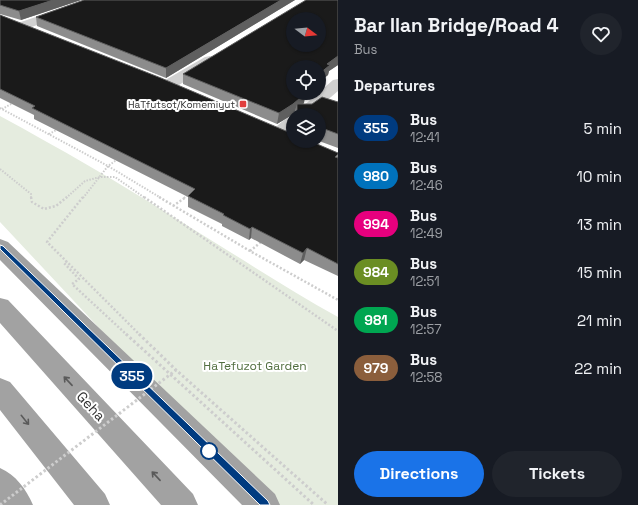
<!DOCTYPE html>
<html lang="en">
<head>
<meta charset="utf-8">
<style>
  body { margin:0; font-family:"Space Grotesk",sans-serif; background:#20242c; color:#f1f3f6; height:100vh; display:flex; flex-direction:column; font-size:15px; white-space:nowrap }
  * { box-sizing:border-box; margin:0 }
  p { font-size:13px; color:#9ea1a6 }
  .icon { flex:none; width:22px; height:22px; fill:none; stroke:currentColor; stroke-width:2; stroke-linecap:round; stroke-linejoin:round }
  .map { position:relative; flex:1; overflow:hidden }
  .panel { display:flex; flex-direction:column; background:#171b24; width:300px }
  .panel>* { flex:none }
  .badge { padding:0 8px; border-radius:13px; font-size:14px; line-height:26px }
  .needle { width:26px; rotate:106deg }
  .controls { position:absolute; left:286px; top:12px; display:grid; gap:8px }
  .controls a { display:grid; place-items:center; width:40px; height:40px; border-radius:50%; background:#171b24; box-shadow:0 1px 3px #0004; font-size:20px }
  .map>.badge { position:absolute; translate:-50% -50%; box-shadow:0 0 0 2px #fff }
  h2 { padding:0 16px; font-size:15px; line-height:36px }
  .round { display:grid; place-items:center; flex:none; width:42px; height:42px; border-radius:21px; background:#20242c }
  .overview { display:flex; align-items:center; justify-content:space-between; height:68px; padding:0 16px }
  h1 { font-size:19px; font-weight:700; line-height:30px }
  .cta { display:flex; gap:8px; margin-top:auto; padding:8px 16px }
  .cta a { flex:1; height:46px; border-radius:24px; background:#1a73e8; color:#fff; font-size:16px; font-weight:700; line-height:46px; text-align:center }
  .cta a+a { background:#20242c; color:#f1f3f6 }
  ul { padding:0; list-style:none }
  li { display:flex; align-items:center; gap:12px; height:48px; padding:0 16px }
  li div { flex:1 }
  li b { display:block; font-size:15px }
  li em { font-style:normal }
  li .badge { min-width:44px; font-weight:700; text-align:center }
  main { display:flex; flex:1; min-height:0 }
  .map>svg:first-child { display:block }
  .green { fill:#e5ecdf }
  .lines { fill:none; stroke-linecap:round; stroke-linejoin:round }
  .path-far2 { stroke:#cdcdcd; stroke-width:2; stroke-dasharray:1.5 1.5; stroke-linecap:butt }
  .path-far1 { stroke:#cdcdcd; stroke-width:2.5; stroke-dasharray:2 2; stroke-linecap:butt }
  .path { stroke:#cdcdcd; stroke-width:3; stroke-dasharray:2.5 2.5; stroke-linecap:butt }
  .minor { fill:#d0d0d0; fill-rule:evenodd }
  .tertiary { fill:#d0d0d0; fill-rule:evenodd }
  .trunk { fill:#a2a2a2; fill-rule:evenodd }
  .path-bridge { stroke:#cdcdcd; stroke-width:3; stroke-dasharray:2.5 2.5; stroke-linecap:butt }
  .wall { fill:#8c8c8c }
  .shaded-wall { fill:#5f5f5f }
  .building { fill:#1a1a1a; stroke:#5f5f5f; fill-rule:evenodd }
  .oneway { stroke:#5a5a5a }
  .line { fill:#003b80; stroke:#fff }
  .poi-dot { fill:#e13f3e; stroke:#fff; stroke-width:1.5 }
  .stop-dot { fill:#fff; stroke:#003b80; stroke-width:2 }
  .labels { text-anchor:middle; stroke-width:4; stroke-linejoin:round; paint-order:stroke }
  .far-poi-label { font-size:10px; fill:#333; stroke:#fff; text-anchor:end }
  .park-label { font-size:12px; fill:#526f40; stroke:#fff }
  .near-street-label { font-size:14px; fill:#333; stroke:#fff }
</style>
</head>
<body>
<main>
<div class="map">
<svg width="338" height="505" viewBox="0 0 338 505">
  <rect width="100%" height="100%" fill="#fff"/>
  <!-- green -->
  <path class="green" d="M 0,116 C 59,148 118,182 175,218 C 230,251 282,286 338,317 L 338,505 L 278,505 L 116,346 L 0,222 Z"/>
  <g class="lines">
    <!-- path-far2 -->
    <path class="path-far2" d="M 0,108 L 108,166 L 161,198
      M 2,109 L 13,103
      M 49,134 L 58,129
      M 0,169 L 31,194 L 31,198
      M 66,198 L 85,181 L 100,177 L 115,177 L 145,198
      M 83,198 L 108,166 L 118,159
      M 184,198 L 188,195"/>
    <!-- path-far1 -->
    <path class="path-far1" d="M 31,197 L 32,202 L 44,209 L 56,206 L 67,197
      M 83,197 L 47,242 L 140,335
      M 144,197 L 338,331
      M 159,197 L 250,251 L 338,300
      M 173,206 L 186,197
      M 250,251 L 261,242
      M 67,261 L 64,263 L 79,279 L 72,284 L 127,335"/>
    <!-- path -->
    <path class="path" d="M 126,334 L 314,505
      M 139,334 L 176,370 L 328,505"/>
    <!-- minor -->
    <path class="minor" d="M 86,0 L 103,0 L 101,2 L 26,29 L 18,29 L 16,26 L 18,23 Z
      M 338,79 L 338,91 L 310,115 L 293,115 L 333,80 Z
      M 293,116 L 293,129 C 287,135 283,138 274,135 L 272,132 C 277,125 285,118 293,116 Z"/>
    <!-- tertiary -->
    <path class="tertiary" d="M 210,56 L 215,57 L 217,60 L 215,63 L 174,88 L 168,90 L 162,88 L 160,85 L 162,82 L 205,57 Z"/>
    <!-- trunk -->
    <path class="trunk" d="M 0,239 L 8,242 L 275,494 L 280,505 L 242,505 L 0,260 Z
      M 0,298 L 8,300 L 193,494 L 198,505 L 161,505 L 0,323 Z
      M 0,378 L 10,382 L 105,494 L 110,505 L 74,505 L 0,410 Z
      M 0,468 C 16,475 26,489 33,505 L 0,505 Z"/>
    <!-- path-bridge -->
    <path class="path-bridge" d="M 0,505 L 176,370"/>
  </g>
  <!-- wall -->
  <path class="wall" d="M 0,0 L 81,0 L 21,20 L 0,14 Z
    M 84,0 L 295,0 L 166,78 L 37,26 L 36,17 Z
    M 338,0 L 338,65 L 329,71 L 328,75 L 319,82 L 319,67 L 293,67 L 304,103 L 303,104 L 312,104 L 338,102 L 338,148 L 319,141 L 319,115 L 295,115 L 295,111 L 292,115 L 277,124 L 183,84 L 183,74 Z
    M 0,15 L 338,153 L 338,276 L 304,260 L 300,264 L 251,238 L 249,240 L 222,226 L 222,224 L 188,207 L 188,197 L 34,119 L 34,115 L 0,98 Z"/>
  <!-- shaded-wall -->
  <path class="shaded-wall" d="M 53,0 L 81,0 L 21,20 L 19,11 Z
    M 281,0 L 295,0 L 166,78 L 166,68 Z
    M 338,56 L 338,65 L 329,71 L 328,75 L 319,82 L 319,74 L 327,64 Z
    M 306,93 L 304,103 L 297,110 L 297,104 L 295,111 L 292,115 L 277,124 L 279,113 Z
    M 252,227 L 251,238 L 249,240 L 250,229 Z
    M 307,248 L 304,260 L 300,264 L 303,253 Z"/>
  <!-- building -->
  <path class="building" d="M 0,0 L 53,0 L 19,11 L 0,5 Z
    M 84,0 L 281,0 L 166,68 L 36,17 Z
    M 306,0 L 338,0 L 338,56 L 327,64 L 330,65 L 319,74 L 319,67 L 293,67 L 293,93 L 306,93 L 293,104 L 279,113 L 183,74 ZM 293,19 L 319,19 L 319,45 L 293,45 Z
    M 0,15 L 161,78 L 293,134 L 293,141 L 310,141 L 338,153 L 338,154 L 335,157 L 338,158 L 338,264 L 307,248 L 303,253 L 252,227 L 250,229 L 223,215 L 224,214 L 188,196 L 195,189 L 32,108 L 35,106 L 0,89 Z
    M 322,97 L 338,102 L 338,134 L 319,127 L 319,115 L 297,115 L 297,104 L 312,104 Z"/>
  <!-- one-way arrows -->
  <defs><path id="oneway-shaft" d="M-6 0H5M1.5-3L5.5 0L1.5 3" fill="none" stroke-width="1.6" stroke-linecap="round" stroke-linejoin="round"/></defs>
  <g class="oneway">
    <use href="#oneway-shaft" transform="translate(68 381) rotate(-133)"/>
    <use href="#oneway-shaft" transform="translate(25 420) rotate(51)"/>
    <use href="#oneway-shaft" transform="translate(156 476) rotate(-133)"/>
  </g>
  <!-- line -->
  <path class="line" d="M 0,245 L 3,246 L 268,501 L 270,505 L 260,505 L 0,249 Z"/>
  <!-- markers -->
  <rect class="poi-dot" x="239" y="100" width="8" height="8" rx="2"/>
  <circle class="stop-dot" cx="209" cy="451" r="8"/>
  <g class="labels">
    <!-- far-poi labels -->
    <g class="far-poi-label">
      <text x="235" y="108">HaTfutsot/Komemiyut</text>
    </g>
    <!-- park labels -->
    <g class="park-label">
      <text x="255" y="370">HaTefuzot Garden</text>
    </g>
    <!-- near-street labels -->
    <g class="near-street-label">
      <text transform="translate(91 406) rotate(47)" y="5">Geha</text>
    </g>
  </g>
</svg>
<div class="controls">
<a><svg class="needle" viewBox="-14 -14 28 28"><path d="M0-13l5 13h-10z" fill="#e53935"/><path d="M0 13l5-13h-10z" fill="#9ea1a6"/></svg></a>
<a><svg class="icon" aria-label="locate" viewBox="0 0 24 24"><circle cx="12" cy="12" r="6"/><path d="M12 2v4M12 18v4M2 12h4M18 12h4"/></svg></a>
<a><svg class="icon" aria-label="layers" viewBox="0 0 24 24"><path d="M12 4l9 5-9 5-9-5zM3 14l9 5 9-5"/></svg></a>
</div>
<b class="badge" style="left:132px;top:376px;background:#003b80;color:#fff">355</b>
</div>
<section class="panel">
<div class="overview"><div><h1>Bar Ilan Bridge/Road 4</h1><p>Bus</p></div><a class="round"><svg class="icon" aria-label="heart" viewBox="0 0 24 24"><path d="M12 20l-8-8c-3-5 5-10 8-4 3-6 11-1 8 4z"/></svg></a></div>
<h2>Departures</h2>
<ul>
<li><span class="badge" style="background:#003b80;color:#fff">355</span><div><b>Bus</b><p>12:41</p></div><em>5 min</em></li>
<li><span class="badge" style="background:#0072bc;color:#fff">980</span><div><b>Bus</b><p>12:46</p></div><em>10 min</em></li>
<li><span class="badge" style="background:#e6007e;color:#fff">994</span><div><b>Bus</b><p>12:49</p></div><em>13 min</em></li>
<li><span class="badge" style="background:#6b8e23;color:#fff">984</span><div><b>Bus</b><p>12:51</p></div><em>15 min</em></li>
<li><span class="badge" style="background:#00a651;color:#fff">981</span><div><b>Bus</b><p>12:57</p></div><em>21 min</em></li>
<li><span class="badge" style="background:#8b5e3c;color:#fff">979</span><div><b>Bus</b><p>12:58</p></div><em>22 min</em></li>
</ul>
<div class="cta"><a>Directions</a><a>Tickets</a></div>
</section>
</main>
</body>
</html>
